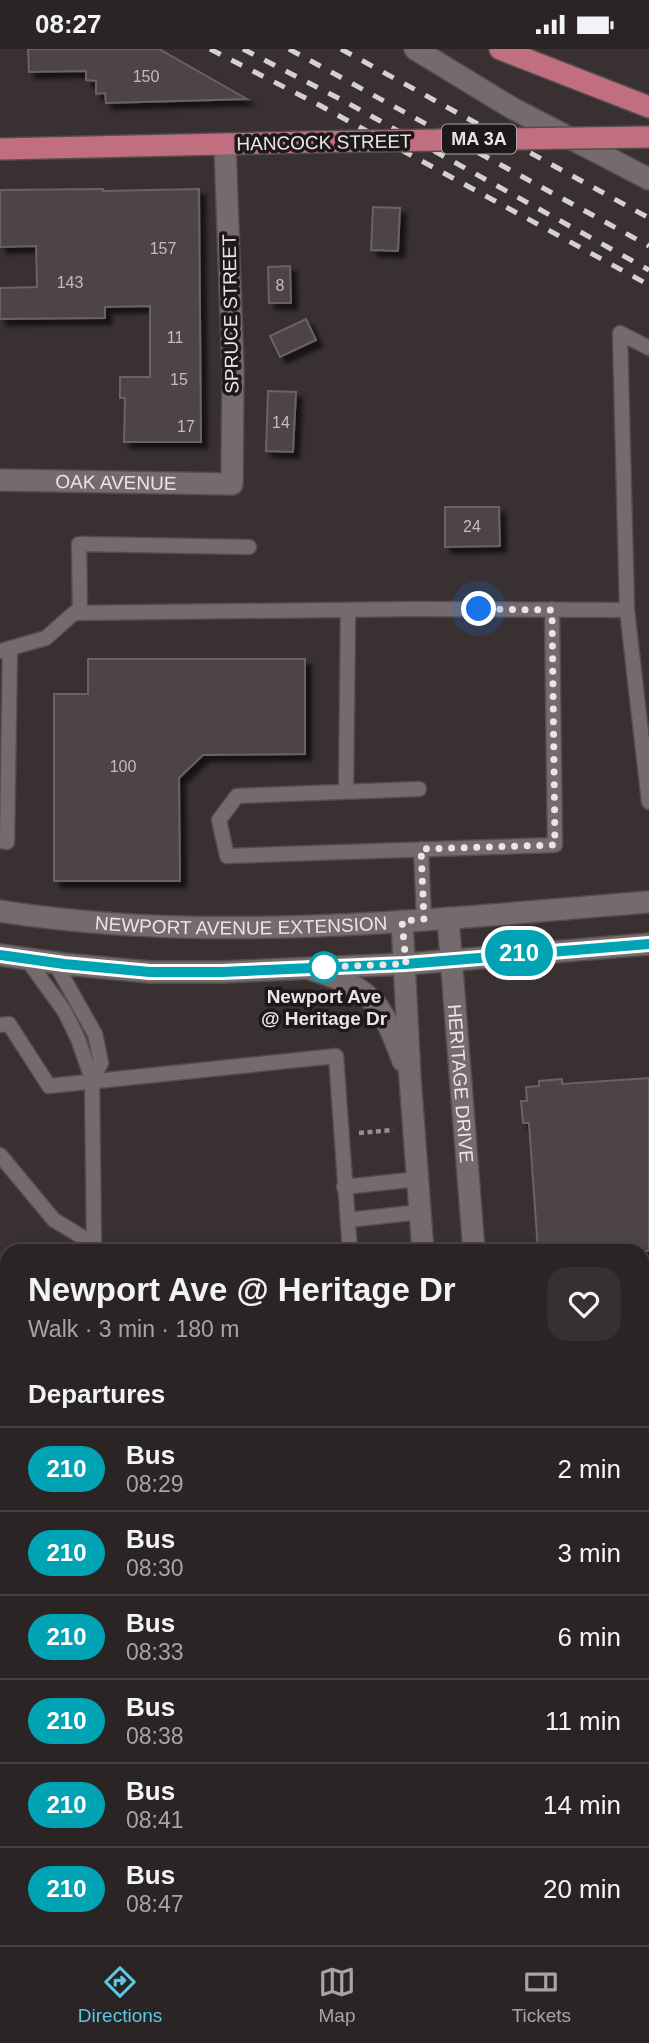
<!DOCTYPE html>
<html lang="en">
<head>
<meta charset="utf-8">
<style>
  body { margin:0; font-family:Helvetica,sans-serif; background:#363032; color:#f1f3f6; height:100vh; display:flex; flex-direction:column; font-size:26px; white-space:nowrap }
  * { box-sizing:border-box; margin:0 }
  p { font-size:23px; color:#a5a4a7 }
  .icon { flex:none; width:38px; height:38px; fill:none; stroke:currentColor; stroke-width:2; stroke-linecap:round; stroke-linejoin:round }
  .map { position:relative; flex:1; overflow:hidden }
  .panel { position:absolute; left:0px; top:1195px; width:649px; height:702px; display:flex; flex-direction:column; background:#2a2425; border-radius:21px 21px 0 0; box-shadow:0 4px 10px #0003,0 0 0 2px #464142 }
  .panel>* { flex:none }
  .badge { padding:0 14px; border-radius:23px; font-size:24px; line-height:46px }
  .you { position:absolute; width:35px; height:35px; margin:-18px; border:5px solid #fff; border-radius:50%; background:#1a73e8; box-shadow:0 0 0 10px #1a73e833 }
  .map>.badge { position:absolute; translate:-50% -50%; box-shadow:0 0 0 4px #fff }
  h2 { padding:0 28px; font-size:26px; line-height:63px }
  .round { display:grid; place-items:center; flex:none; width:74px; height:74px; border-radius:21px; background:#363032 }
  .overview { display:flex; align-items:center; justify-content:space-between; height:119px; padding:0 28px }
  h1 { font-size:33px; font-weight:700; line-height:52px }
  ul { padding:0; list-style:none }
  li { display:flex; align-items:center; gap:21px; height:84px; padding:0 28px; border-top:2px solid #464142 }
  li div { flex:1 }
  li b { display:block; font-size:26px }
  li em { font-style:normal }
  li .badge { min-width:77px; font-weight:700; text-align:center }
  .status { display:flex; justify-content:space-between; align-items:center; height:49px; padding:0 35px; background:#2a2425; direction:ltr }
  .status svg { height:19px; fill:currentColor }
  .dock { display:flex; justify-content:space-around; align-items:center; height:98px; border-top:2px solid #464142; background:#2a2425; font-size:19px; color:#a5a4a7 }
  .dock a { display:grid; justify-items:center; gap:4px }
  .dock .on { color:#5ac8e5 }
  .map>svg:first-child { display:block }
  .water { fill:#450018 }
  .building { fill:#4d4445; stroke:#6b6263; stroke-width:2; filter:url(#shadow) }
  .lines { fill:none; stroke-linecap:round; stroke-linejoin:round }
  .lane-casing { stroke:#544d4e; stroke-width:17 }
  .street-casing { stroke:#544d4e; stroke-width:24 }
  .secondary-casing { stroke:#544d4e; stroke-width:24 }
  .primary-casing { stroke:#544d4e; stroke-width:24 }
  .path { stroke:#979091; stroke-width:4.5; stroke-dasharray:5 3.5; stroke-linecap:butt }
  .lane { stroke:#756b6c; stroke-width:14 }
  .street { stroke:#756b6c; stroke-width:21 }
  .secondary { stroke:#756b6c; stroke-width:21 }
  .primary { stroke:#c06e80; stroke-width:21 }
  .rail { stroke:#d6d0d1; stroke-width:5; stroke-dasharray:12 12; stroke-linecap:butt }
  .primary-bridge-casing { stroke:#544d4e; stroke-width:24; stroke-linecap:butt }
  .primary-bridge { stroke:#c06e80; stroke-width:21 }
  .line-casing { stroke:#fff; stroke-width:16 }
  .line { stroke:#00a3b4; stroke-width:10 }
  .walk { stroke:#eae4e5; stroke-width:7; stroke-dasharray:0 12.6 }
  .stop-dot { fill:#fff; stroke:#00a3b4; stroke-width:3.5 }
  .labels { text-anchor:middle; stroke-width:7; stroke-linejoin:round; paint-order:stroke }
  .number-label { font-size:16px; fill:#c3bcbd }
  .shield { fill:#1d191a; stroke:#aca7a8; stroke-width:2 }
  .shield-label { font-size:18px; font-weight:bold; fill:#eae4e5 }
  .street-label { font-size:19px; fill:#eae4e5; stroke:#1d191a }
  .stop-label { font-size:19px; font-weight:bold; fill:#eae4e5; stroke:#1d191a }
</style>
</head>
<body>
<div class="status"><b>08:27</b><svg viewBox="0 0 49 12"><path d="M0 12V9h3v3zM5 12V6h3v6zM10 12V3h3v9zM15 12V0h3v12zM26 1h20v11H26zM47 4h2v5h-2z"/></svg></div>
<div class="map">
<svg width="649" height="1896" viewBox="0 0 649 1896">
  <defs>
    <filter id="shadow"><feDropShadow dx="6" dy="6" stdDeviation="2" flood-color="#0009"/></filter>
  </defs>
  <rect width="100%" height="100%" fill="#383031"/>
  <!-- water -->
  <path class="water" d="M 0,1719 L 7,1723 L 7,1890 L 368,1890 L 366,1893 L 346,1896 L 0,1896 Z"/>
  <!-- building -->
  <path class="building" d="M 28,0 L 159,0 L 247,50 L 106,54 L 105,44 L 96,45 L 96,32 L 86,31 L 86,22 L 29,23 Z
    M 103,140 L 103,142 L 199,140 L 201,393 L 124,393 L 125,349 L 120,349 L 120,328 L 150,328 L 150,257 L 105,258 L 105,269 L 0,270 L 0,239 L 37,238 L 36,197 L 0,198 L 0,141 Z
    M 373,158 L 400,159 L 398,202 L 371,201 Z
    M 290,217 L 291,254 L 269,254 L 268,218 Z
    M 306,270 L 316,291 L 280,308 L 270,287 Z
    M 268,342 L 296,343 L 293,403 L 266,402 Z
    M 445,458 L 499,458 L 500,497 L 445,498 Z
    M 88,610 L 305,610 L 305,705 L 203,706 L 179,729 L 180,832 L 54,832 L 54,645 L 88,645 Z
    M 649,1029 L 649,1202 L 538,1202 L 529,1074 L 523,1074 L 521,1052 L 527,1052 L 526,1038 L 539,1037 L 539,1032 L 562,1030 L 562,1035 Z"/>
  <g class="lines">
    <!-- lane casing -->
    <g class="lane-casing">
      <path id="lane" d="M 627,561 L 649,753
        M 80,564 L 79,495 L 249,498
        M 0,602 L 46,589 L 74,564 L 413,560 L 627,561 L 620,284 L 649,299
        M 419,740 L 237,747 L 219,771 L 227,807 L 555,796 L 552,560
        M 346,742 L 348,561
        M 0,792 L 7,793 L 10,599
        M 421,800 L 424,870
        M 26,909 L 65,963 L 78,990 L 92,1030 L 94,1195
        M 55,914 L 95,985 L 101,1014 L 92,1030
        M 0,976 L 9,975 L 49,1037 L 336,1007 L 350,1202
        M 0,1106 L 54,1171 L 94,1195 L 94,1202
        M 344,1138 L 418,1130
        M 348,1171 L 420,1163
        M 0,1450 L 7,1450
        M 642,1559 L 649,1559
        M 0,1621 L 7,1622
        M 642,1622 L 649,1622
        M 582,1890 L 583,1896"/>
    </g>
    <!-- street casing -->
    <g class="street-casing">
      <g id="street">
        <path id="s1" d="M 0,431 L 232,435 L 233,322 L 225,96"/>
        <path id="s2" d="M 448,869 L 474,1202"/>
        <path d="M 402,872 L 410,1029 L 423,1202"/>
        <path d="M 310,920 C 373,940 380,951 403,1012"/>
        <path d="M 473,1890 L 473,1896"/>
        <path d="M 524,1890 L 524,1896"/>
      </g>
    </g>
    <!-- secondary casing -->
    <g class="secondary-casing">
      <g id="secondary">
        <path d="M 415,0 L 512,59 L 649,130"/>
        <path id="s3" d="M 0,862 C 215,896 434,870 649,853"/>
        <path d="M 0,906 L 64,915 L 150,923 L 222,923 L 406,915 L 649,895"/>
      </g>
    </g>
    <!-- primary casing -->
    <g class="primary-casing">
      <path id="primary" d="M 500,0 L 649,58
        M 0,100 L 310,93"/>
    </g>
    <!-- path -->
    <path class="path" d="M 359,1084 L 393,1081"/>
    <!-- lane -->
    <use href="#lane" class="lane"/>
    <!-- street -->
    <use href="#street" class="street"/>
    <!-- secondary -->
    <use href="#secondary" class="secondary"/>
    <!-- primary -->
    <use href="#primary" class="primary"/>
    <!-- rail -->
    <path class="rail" d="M 210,0 L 321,57 L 649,236
      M 243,0 L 344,52 L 649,221
      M 289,0 L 649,197
      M 341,0 L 649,169"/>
    <!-- primary-bridge casing -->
    <g class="primary-bridge-casing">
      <path id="primary-bridge" d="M 310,93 L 649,88"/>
    </g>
    <!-- primary-bridge -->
    <use href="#primary-bridge" class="primary-bridge"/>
  </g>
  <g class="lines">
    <!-- line casing -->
    <g class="line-casing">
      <path id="line" d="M 0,906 L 64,915 L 150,923 L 222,923 L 406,915 L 649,895"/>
    </g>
    <!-- line -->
    <use href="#line" class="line"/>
    <!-- walk -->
    <path class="walk" d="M 324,918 L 322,918 L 406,915 L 402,872 L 424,870 L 421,800 L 555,796 L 552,561 L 479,560"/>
  </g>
  <!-- markers -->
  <circle class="stop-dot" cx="324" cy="918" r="14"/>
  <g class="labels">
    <!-- number labels -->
    <g class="number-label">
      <text x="146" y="33">150</text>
      <text x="163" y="205">157</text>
      <text x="70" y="239">143</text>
      <text x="280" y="242">8</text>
      <text x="175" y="294">11</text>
      <text x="179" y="336">15</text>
      <text x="281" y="379">14</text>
      <text x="186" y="383">17</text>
      <text x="472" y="483">24</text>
      <text x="123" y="723">100</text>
    </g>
    <!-- shield labels -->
    <rect class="shield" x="442" y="75.5" width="74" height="29" rx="5"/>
    <g class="shield-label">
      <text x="479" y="96">MA 3A</text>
    </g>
    <!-- street labels -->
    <g class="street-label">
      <text transform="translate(324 93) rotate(-1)" y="7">HANCOCK STREET</text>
      <text transform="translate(230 265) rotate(-91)" y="7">SPRUCE STREET</text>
      <text dy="7" stroke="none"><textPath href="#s1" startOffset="116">OAK AVENUE</textPath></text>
      <text dy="7" stroke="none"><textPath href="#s3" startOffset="242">NEWPORT AVENUE EXTENSION</textPath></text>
      <text dy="7" stroke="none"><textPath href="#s2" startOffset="166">HERITAGE DRIVE</textPath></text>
    </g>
    <!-- stop labels -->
    <g class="stop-label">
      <text x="324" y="954">Newport Ave<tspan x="324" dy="22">@ Heritage Dr</tspan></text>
    </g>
  </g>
</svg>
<div class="you" style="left:479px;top:560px"></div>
<b class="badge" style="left:519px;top:904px;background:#00a3b4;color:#fff">210</b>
<section class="panel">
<div class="overview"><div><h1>Newport Ave @ Heritage Dr</h1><p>Walk · 3 min · 180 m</p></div><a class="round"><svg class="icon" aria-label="heart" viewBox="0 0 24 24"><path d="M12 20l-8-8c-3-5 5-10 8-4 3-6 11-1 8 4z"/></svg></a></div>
<h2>Departures</h2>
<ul>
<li><span class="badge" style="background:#00a3b4;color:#fff">210</span><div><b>Bus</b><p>08:29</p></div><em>2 min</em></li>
<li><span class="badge" style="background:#00a3b4;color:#fff">210</span><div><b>Bus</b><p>08:30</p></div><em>3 min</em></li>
<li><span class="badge" style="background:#00a3b4;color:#fff">210</span><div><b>Bus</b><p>08:33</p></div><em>6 min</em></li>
<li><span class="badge" style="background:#00a3b4;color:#fff">210</span><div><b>Bus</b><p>08:38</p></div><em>11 min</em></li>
<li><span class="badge" style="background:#00a3b4;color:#fff">210</span><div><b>Bus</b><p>08:41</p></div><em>14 min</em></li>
<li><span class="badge" style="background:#00a3b4;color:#fff">210</span><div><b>Bus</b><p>08:47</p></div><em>20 min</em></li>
</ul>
</section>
</div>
<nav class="dock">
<a class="on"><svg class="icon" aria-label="directions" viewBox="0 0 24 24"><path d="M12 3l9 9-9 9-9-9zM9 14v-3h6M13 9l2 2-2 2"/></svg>Directions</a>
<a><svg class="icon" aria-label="map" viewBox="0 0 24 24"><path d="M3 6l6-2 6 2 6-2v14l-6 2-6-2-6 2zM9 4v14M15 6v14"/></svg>Map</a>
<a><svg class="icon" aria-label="tickets" viewBox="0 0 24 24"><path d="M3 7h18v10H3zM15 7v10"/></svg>Tickets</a>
</nav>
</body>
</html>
